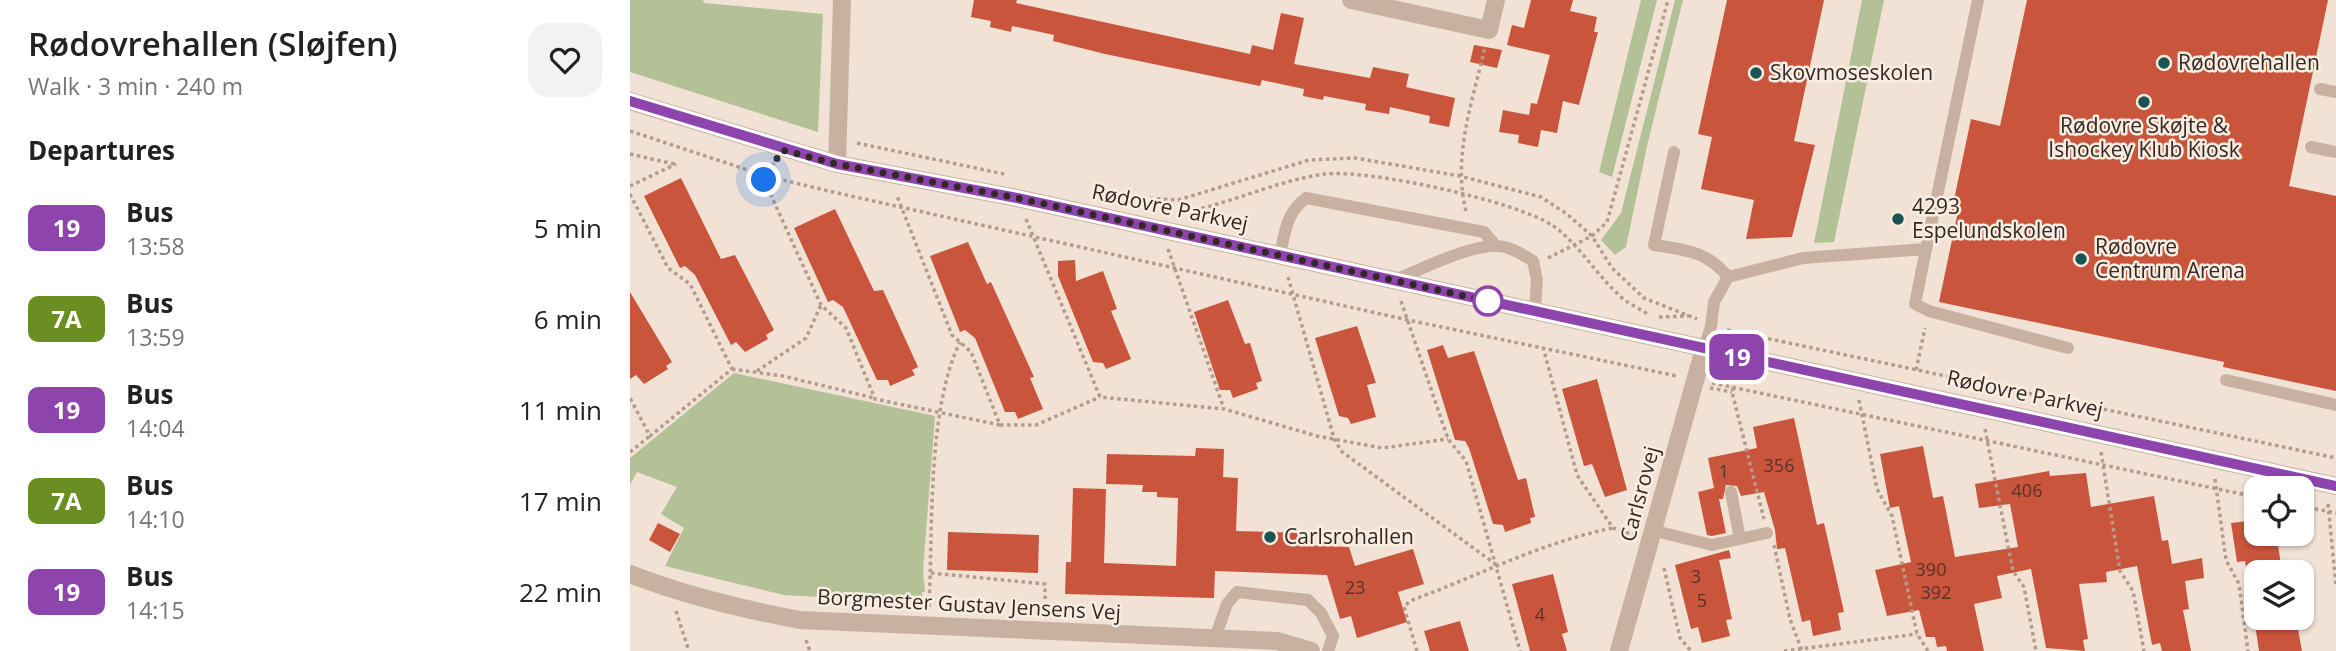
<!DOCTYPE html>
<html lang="en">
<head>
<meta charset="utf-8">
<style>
  body { margin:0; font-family:"Open Sans",sans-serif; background:#f2f2f2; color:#222; height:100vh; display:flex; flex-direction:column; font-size:26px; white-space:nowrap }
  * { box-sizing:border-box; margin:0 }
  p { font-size:23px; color:#767676 }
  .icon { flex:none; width:38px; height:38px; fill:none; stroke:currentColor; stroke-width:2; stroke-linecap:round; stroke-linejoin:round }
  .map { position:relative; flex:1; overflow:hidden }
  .side { display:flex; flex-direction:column; background:#fff; width:630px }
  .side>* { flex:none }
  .badge { padding:0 14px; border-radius:10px; font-size:24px; line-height:46px }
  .controls { position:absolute; left:1614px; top:476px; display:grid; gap:14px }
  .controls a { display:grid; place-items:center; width:70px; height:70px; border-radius:14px; background:#fff; box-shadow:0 2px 5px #0004; font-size:35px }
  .you { position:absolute; width:35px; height:35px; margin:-18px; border:5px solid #fff; border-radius:50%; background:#1a73e8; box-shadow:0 0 0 10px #1a73e833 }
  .map>.badge { position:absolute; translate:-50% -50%; box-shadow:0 0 0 4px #fff }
  h2 { padding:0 28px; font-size:26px; line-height:63px }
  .round { display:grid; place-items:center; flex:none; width:74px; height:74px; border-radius:21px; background:#f2f2f2 }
  .head { display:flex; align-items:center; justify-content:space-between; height:119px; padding:0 28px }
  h1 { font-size:33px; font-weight:600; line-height:52px }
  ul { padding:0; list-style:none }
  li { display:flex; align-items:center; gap:21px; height:91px; padding:0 28px }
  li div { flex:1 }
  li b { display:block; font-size:26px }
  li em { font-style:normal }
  li .badge { min-width:77px; font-weight:700; text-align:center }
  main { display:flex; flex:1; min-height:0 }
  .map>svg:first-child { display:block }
  .green { fill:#b4c096 }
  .building { fill:#c9553c }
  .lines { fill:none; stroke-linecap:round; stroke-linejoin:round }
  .path { stroke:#b49b8c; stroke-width:3.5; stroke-dasharray:3.5 3.5; stroke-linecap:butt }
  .service { stroke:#c9b1a2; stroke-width:12 }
  .minor { stroke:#c9b1a2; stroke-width:18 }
  .tertiary { stroke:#c9b1a2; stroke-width:18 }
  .line-casing { stroke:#fff; stroke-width:16 }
  .line { stroke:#8e44ad; stroke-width:10 }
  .walk { stroke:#332824; stroke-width:7; stroke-dasharray:0 12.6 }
  .poi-dot { fill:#1a5455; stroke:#f9ede1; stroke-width:2.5 }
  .stop-dot { fill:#fff; stroke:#8e44ad; stroke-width:3.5 }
  .labels { text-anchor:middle; stroke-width:5; stroke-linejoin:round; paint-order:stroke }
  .number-label { font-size:18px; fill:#58332a }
  .poi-label { font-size:21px; fill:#332824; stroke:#f9ede1; text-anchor:start }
  .street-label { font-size:21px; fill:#332824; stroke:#f9ede1 }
</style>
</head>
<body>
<main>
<section class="side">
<div class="head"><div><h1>Rødovrehallen (Sløjfen)</h1><p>Walk · 3 min · 240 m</p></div><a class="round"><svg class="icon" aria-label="heart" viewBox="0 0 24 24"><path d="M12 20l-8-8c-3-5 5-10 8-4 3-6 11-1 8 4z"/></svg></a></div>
<h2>Departures</h2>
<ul>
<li><span class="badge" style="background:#8e44ad;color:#fff">19</span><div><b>Bus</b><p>13:58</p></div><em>5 min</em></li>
<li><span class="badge" style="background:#6b8e23;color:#fff">7A</span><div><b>Bus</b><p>13:59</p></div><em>6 min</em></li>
<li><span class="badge" style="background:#8e44ad;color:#fff">19</span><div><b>Bus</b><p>14:04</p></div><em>11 min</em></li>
<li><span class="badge" style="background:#6b8e23;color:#fff">7A</span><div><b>Bus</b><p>14:10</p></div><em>17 min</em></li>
<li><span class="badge" style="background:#8e44ad;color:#fff">19</span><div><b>Bus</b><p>14:15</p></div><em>22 min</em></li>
</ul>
</section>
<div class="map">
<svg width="1706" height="651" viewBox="0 0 1706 651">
  <rect width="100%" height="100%" fill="#f1e2d5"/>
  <!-- green -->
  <path class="green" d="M 0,0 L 73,0 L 74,3 L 193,14 L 188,132 L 0,72 Z
    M 1011,0 L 1027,0 L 982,177 L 969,172 Z
    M 1045,0 L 1053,0 L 1017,146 L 996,247 L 985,255 L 971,240 L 991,213 Z
    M 1232,0 L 1254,0 L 1204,242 L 1184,243 Z
    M 104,373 L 305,416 L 293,571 L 295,592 L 292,592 L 291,603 L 154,595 L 35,566 L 54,528 L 31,514 L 47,487 L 7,472 L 0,485 L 0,458 Z"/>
  <!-- building -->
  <path class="building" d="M 344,0 L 387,0 L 386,3 L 620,54 L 622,45 L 643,50 L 651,13 L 674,18 L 664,64 L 740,78 L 743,67 L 779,74 L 776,87 L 825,98 L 819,127 L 799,123 L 800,116 L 760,107 L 759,114 L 735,110 L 736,104 L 694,96 L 693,100 L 673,96 L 674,89 L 632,80 L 630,86 L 475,54 L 423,41 L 424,35 L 382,26 L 381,32 L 360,27 L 361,21 L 341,17 Z
    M 901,0 L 943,0 L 940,11 L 967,17 L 964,32 L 968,32 L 949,105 L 933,101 L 927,133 L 911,130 L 908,147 L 888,143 L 889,135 L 869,132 L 873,110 L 899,115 L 901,103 L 907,104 L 920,55 L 877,45 L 882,25 L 894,28 Z
    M 1097,0 L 1194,0 L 1164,141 L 1185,145 L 1162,237 L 1116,239 L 1124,200 L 1071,189 L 1082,137 L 1068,134 Z
    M 1397,0 L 1698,0 L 1659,186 L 1706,196 L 1706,391 L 1593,367 L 1594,362 L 1309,302 L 1327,216 L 1321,214 L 1341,119 L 1370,126 Z
    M 844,45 L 872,50 L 867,68 L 840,62 Z
    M 51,178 L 91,259 L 105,255 L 144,330 L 136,335 L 138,339 L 115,352 L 106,342 L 101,345 L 65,275 L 55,266 L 50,268 L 14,196 Z
    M 205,209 L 244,291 L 253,290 L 288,367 L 282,370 L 285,375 L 260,386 L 258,380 L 247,380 L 213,307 L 203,300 L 198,302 L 164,228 Z
    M 338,242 L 357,284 L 361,282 L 404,377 L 400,378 L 413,409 L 388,419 L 385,412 L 375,412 L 345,338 L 335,330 L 330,332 L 300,256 Z
    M 445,260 L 446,281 L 473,271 L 487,309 L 481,311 L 501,359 L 476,369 L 473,363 L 463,362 L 428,276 L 428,261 Z
    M 0,292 L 42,362 L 36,366 L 38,369 L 14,384 L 6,375 L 0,379 Z
    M 598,300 L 615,344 L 620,343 L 632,381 L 626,383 L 628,389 L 603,398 L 600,390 L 590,390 L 564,312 Z
    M 727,326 L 746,383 L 737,385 L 746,417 L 721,424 L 718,418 L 709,416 L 685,338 Z
    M 813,345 L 818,358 L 844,351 L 888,480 L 896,478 L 905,517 L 900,518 L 901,523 L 875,532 L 873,525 L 863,524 L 839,448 L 835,441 L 825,440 L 797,350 Z
    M 967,379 L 997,490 L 975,497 L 962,464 L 954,466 L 932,389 Z
    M 1164,418 L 1187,525 L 1194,523 L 1214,612 L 1208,613 L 1211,630 L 1183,636 L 1180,620 L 1172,622 L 1155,548 L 1147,549 L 1145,530 L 1134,492 L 1111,496 L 1107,486 L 1096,485 L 1093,499 L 1089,499 L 1096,533 L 1082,536 L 1077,535 L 1068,492 L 1084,488 L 1078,458 L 1127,448 L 1123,427 Z
    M 1293,446 L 1303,498 L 1313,496 L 1325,557 L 1388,547 L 1380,504 L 1349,508 L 1345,484 L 1419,471 L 1420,476 L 1456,473 L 1461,507 L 1524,496 L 1532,541 L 1538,540 L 1542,564 L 1572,558 L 1574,578 L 1555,581 L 1559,609 L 1553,610 L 1561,651 L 1532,651 L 1530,643 L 1522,645 L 1507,566 L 1476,572 L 1477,582 L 1449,584 L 1458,639 L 1453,640 L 1455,651 L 1416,648 L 1401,569 L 1367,576 L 1372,598 L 1344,604 L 1354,651 L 1317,651 L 1316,646 L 1307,647 L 1305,637 L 1296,637 L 1289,610 L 1257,616 L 1245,570 L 1281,562 L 1269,506 L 1260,508 L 1250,454 Z
    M 566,448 L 594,449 L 593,477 L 608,478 L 606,531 L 672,533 L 672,545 L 719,547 L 725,566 L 783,549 L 794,584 L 768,592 L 777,622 L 727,638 L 721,616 L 710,619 L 697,575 L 585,571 L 584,598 L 435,594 L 436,562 L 441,562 L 443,488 L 476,489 L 474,563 L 546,566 L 548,498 L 527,497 L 527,492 L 512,492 L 513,485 L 476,484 L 477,454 L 565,456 Z
    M 1626,520 L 1626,534 L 1641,534 L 1643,546 L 1648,545 L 1652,572 L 1617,572 L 1615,561 L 1607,562 L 1601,523 Z
    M 28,523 L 50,534 L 40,552 L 19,540 Z
    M 318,532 L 409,535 L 408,573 L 317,570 Z
    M 1099,550 L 1101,558 L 1089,560 L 1102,619 L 1096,620 L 1100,636 L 1072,643 L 1068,627 L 1061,629 L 1045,565 Z
    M 923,574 L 938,632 L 932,634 L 937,651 L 900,651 L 882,584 Z
    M 1624,618 L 1662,618 L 1663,625 L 1667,624 L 1672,651 L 1629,651 Z
    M 830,621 L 839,651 L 800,651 L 794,631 Z"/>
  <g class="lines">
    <!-- path -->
    <path class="path" d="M 0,131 L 136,176 L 203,192 L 778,320 L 1047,376
      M 227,143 L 374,174
      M 0,154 L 44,164
      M 144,163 L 134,180 L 191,305 L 216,328 L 245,399 L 370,425 L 341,352 L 322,335 L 267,196
      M 0,186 L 46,164
      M 0,194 L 38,268 L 60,284 L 102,369 L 20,436 L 0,398
      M 471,195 L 548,200 L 679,160 L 725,158 L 830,176 L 911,197 L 937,214 L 962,236 L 982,268 L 1014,298 L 1067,319
      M 836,211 C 822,157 843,100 855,47
      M 551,213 C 600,204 648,180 695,174 C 739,169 885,201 922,225 C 949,244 964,272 988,294 C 996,303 1009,308 1019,315
      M 396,219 L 470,397 L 594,409 L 687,436 L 752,448 L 818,439
      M 538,249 L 594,409
      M 918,258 L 962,236 L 977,222 L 1038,0
      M 658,277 L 704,438 L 711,451 L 868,566
      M 771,301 L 818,439 L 836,461 L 890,651
      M 1029,317 L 1060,316
      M 1097,330 L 1706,458
      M 913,347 L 947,475 L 983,528 L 1003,535
      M 102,369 L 153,376 L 244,398
      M 1286,370 L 1295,328
      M 127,371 L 176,338 L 191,305
      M 1108,374 L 1102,392 L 1134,519
      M 1082,383 L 1626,497
      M 1080,388 L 1102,392
      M 1229,400 L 1247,489 L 1262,516 L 1287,634 L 1298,651
      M 370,425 L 406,425 L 470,397
      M 1355,429 L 1383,571 L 1394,587 L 1406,651
      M 0,452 L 20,436
      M 1471,452 L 1490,571 L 1503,591 L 1514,651
      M 1585,479 L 1596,560 L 1609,584 L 1618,651
      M 1698,504 L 1706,585
      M 1671,506 L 1706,513
      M 1144,545 L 1160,619 L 1172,651
      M 1034,568 L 1050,638 L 1061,651
      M 301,573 L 415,584 L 415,614
      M 299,607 C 303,529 297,410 330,342
      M 46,611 L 59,651
      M 176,640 L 180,651
      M 787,651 L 774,607 L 780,601 C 848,576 912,542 983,528
      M 1154,651 L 1287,634"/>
    <!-- service -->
    <path class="service" d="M 1690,89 L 1706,92
      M 1681,147 L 1706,152
      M 1044,152 L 1024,245 C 1056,250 1077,251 1098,277
      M 1296,249 L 1285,304 L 1299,311 L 1438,348
      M 650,255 C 655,232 656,213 676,198 L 854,232 L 866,246
      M 764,280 C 791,270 840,244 868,246 C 882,247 891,254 903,261 L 907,280 L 905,311
      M 1074,349 L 1081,326 L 1084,302 L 1098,277 L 1173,258 L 1296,249 L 1348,0
      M 1596,380 L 1706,405
      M 1101,492 L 1110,539
      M 1025,531 L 1082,545 L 1137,533
      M 585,638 L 597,604 L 607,592 L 678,600 L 691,613 L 703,636 L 698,651"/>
    <!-- minor -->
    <path class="minor" d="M 721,0 L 859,30 L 866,0
      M 207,164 L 212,0
      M 0,574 C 56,596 111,609 170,620 L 647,641 L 681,651
      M 989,651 L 1074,349"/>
    <!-- tertiary -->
    <path class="tertiary" d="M 0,101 L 207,164 L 387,198 L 1706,486"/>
  </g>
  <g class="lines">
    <!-- line casing -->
    <g class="line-casing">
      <path id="line" d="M 0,101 L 207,164 L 387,198 L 1706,486"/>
    </g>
    <!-- line -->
    <use href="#line" class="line"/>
    <!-- walk -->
    <path class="walk" d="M 134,180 L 152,150 L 207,164 L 387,198 L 858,301"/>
  </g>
  <!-- markers -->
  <g class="poi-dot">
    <circle cx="1534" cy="63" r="7"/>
    <circle cx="1126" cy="73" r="7"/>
    <circle cx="1514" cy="102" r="7"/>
    <circle cx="1268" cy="219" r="7"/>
    <circle cx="1451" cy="259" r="7"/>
    <circle cx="640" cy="537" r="7"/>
  </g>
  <circle class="stop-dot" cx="858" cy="301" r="14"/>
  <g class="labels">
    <!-- number labels -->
    <g class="number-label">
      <text x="1149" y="472">356</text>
      <text x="1094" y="478">1</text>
      <text x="1397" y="497">406</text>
      <text x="1301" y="576">390</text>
      <text x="1066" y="583">3</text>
      <text x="725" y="594">23</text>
      <text x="1306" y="599">392</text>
      <text x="1072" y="607">5</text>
      <text x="910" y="621">4</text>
    </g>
    <!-- poi labels -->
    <g class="poi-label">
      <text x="1548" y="70">Rødovrehallen</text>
      <text x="1140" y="80">Skovmoseskolen</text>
      <text x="1514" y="133" text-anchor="middle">Rødovre Skøjte &amp;<tspan x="1514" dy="24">Ishockey Klub Kiosk</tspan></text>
      <text x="1282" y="214">4293<tspan x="1282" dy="24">Espelundskolen</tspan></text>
      <text x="1465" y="254">Rødovre<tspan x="1465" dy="24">Centrum Arena</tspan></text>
      <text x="654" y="544">Carlsrohallen</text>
    </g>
    <!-- street labels -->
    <g class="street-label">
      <text transform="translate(540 208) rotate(12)" y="7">Rødovre Parkvej</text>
      <text transform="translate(1395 394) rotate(12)" y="7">Rødovre Parkvej</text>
      <text transform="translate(1010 494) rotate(-75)" y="7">Carlsrovej</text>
      <text transform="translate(339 605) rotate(3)" y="7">Borgmester Gustav Jensens Vej</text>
    </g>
  </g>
</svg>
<div class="controls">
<a><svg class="icon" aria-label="locate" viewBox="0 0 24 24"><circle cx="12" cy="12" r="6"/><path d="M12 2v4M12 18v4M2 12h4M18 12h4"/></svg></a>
<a><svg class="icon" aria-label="layers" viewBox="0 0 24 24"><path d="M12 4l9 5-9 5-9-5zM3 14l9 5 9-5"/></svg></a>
</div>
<div class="you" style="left:134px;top:180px"></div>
<b class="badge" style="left:1107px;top:357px;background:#8e44ad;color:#fff">19</b>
</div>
</main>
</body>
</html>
